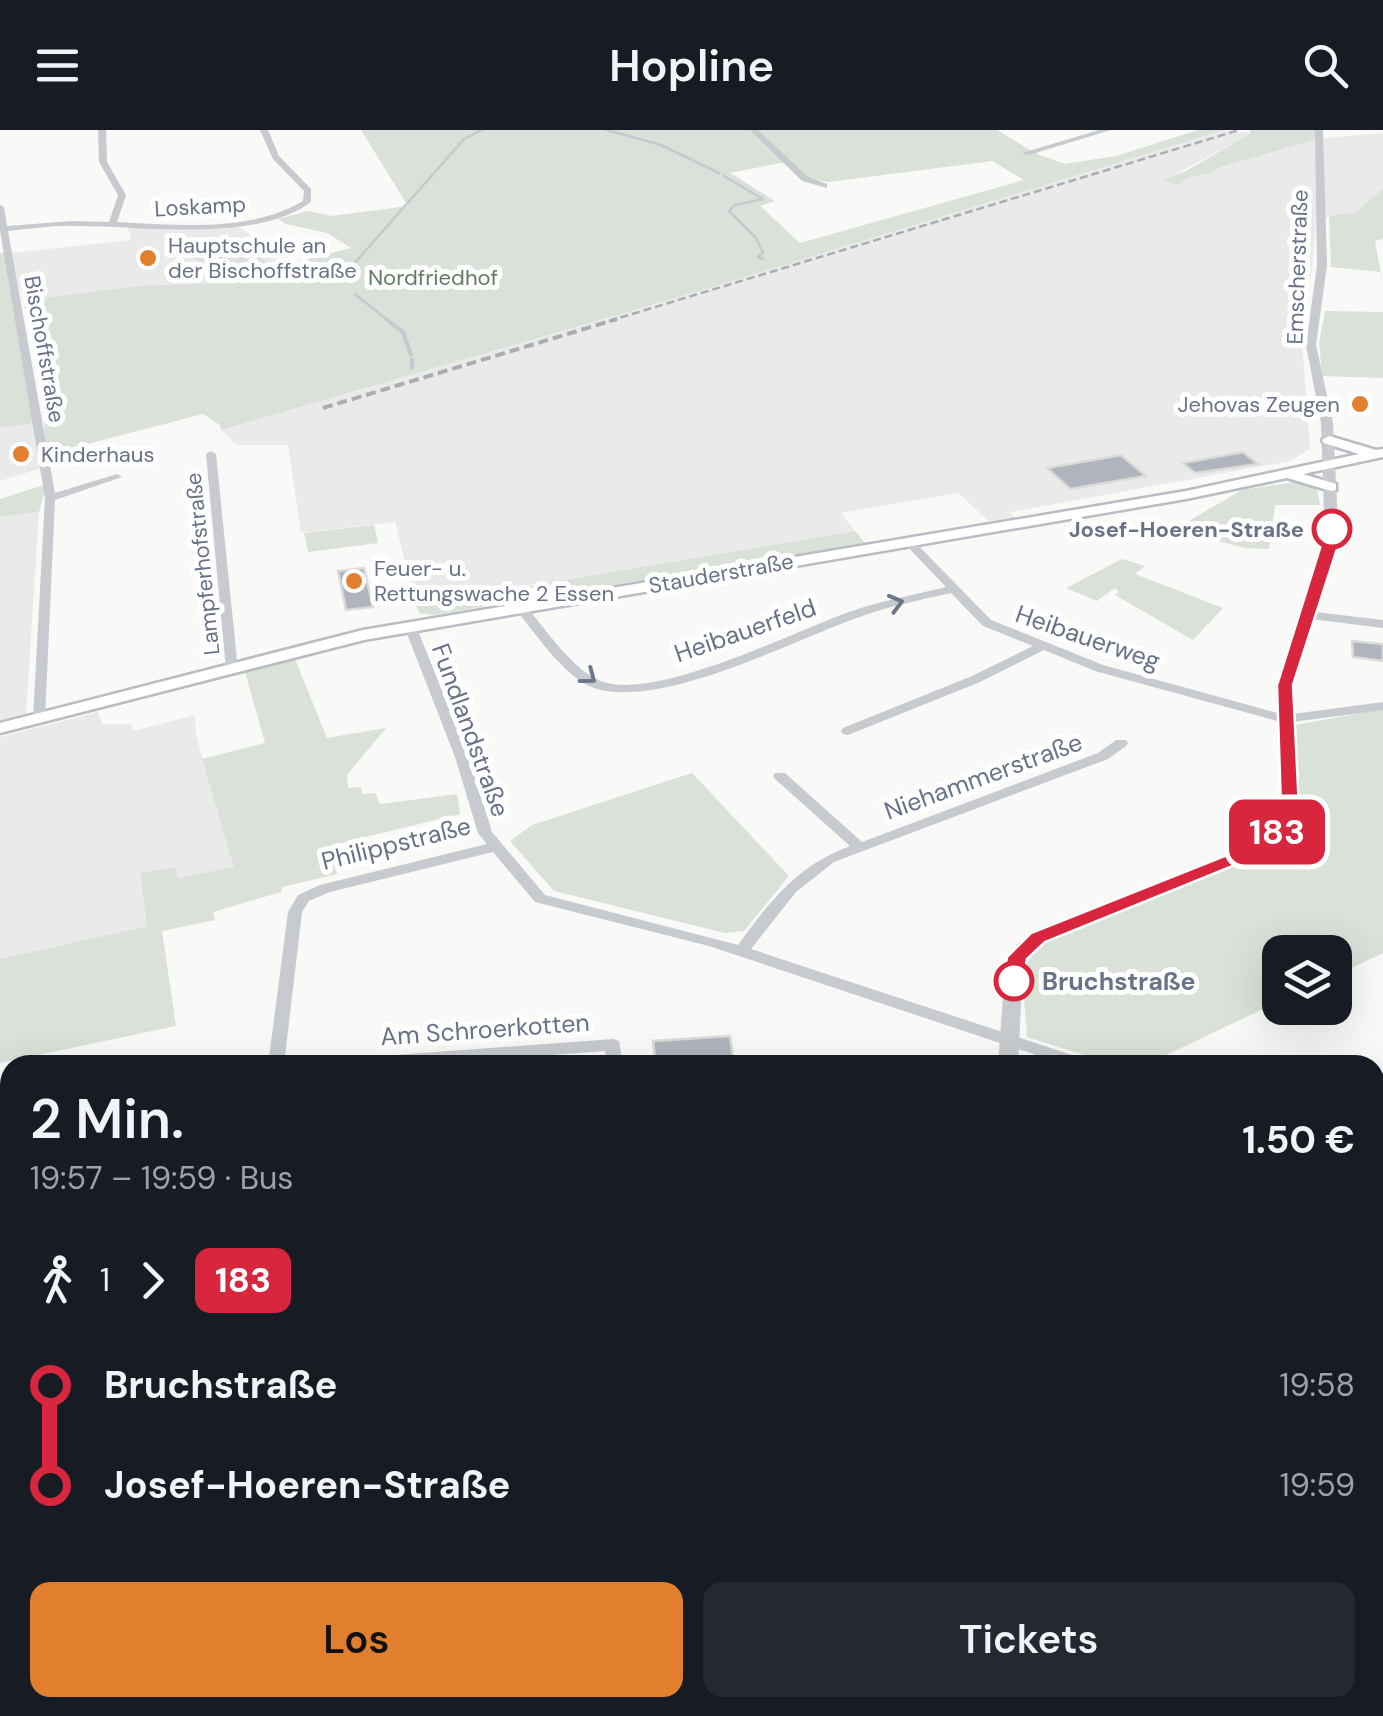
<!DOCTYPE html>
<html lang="de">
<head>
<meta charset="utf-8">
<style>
  body { margin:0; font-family:"DM Sans",sans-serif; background:#242831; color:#f1f3f6; height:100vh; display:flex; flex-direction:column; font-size:38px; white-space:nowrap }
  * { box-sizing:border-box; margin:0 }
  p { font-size:32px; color:#9ea1a6 }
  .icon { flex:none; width:55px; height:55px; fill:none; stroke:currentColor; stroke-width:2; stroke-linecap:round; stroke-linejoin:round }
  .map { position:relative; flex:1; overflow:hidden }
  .panel { position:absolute; left:0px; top:925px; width:1385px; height:662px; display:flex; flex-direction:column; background:#171b24; border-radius:30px 30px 0 0; box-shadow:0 10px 40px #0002 }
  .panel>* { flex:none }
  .badge { padding:0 20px; border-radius:15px; font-size:35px; line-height:65px }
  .tools { position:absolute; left:1262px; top:805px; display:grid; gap:20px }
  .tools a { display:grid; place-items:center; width:90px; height:90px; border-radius:20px; background:#171b24; box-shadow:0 10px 40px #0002; font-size:50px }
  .map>.badge { position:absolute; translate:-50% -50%; box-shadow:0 0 0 5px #fff }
  .legs { display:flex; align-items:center; gap:15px; height:110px; padding:0 30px; font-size:32px }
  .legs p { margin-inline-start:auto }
  .overview { display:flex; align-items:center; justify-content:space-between; height:170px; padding:0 30px }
  h1 { font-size:55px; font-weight:600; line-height:75px }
  .action { display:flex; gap:20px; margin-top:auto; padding:20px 30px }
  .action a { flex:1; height:115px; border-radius:20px; background:#e27f2e; color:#111; font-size:40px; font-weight:600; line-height:115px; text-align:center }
  .action a+a { background:#242831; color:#f1f3f6 }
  ul { padding:0 30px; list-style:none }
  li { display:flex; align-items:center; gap:35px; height:100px; font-size:38px }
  li i { display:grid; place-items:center; width:15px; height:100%; margin:0 12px; background:currentColor }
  li i::after { content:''; width:25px; height:25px; margin:-12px; border:8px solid; border-radius:50%; background:#171b24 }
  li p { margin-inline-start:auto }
  li:first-child i { background:linear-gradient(#0000 50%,currentColor 0) }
  li:last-child i { background:linear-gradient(currentColor 50%,#0000 0) }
  header { display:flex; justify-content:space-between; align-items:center; height:130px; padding:0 30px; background:#171b24; font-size:45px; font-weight:600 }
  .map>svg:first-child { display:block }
  .built { fill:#eaeaea }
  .green { fill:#d9e1d8 }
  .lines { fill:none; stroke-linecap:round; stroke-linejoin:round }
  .stream-far1 { stroke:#c4cad0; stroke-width:2.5 }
  .stream { stroke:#c4cad0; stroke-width:4 }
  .building { fill:#b0b5bd; stroke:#dbdbd9; stroke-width:2.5 }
  .secondary-casing { stroke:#b9bcc3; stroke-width:5 }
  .minor { fill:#c7cace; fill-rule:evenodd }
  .tertiary { fill:#c7cace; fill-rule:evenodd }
  .secondary { fill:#fff; fill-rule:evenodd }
  .rail-far1 { stroke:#a9adb4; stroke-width:2.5; stroke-dasharray:8 4; stroke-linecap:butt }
  .rail { stroke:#a9adb4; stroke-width:4; stroke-dasharray:10 5; stroke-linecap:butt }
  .oneway { stroke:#6d778c }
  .line-1 { fill:#d7263d; stroke:#fff; stroke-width:2.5 }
  .poi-dot { fill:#e27f2e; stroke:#fff; stroke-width:4 }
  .stop-1-dot { fill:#fff; stroke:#d7263d; stroke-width:5 }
  .labels { text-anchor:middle; stroke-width:10; stroke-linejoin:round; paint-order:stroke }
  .far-street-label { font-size:22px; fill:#687388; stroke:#fff }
  .far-poi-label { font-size:22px; fill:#687388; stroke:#fff; text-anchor:start }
  .far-park-label { font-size:22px; fill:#637a64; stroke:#fff }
  .far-stop-label { font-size:22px; font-weight:bold; fill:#687388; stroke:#fff; text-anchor:end }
  .street-label { font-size:25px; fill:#687388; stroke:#fff }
  .stop-label { font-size:25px; font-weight:bold; fill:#687388; stroke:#fff; text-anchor:start }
</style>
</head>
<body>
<header><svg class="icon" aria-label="menu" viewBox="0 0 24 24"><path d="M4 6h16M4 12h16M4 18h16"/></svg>Hopline<svg class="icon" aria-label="search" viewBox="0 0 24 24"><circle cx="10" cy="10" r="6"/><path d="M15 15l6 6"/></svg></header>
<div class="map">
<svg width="1383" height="1586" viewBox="0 0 1383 1586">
  <rect width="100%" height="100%" fill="#f9f9f7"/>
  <!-- built -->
  <path class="built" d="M 1224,0 L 1252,3 L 1165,50 L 1181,51 L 1311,9 L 1383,3 L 1383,59 L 1379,65 L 1356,82 L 1316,90 L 1312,140 L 1303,173 L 1302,212 L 1310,319 L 1290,331 L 1011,382 L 1014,387 L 989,391 L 958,363 L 841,383 L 855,401 L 416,475 L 395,392 L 301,403 L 288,315 L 237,315 L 221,300 L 703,160 Z
    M 236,95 L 321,152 L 147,155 L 23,170 L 10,123 L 131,110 L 128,97 Z
    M 35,293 L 45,337 L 0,351 L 0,298 Z
    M 39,382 L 26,584 L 0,591 L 0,387 Z
    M 98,582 L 102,594 L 130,594 L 134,601 L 195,585 L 196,606 L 235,737 L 177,748 L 175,737 L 140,744 L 148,796 L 0,829 L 0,607 Z"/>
  <!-- green -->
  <path class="green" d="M 361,0 L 753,0 L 786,32 L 730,43 L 775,71 L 760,76 L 800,113 L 1024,50 L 992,31 L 829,52 L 808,49 L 757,0 L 997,0 L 1037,24 L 1065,34 L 1116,26 L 1198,0 L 1224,0 L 703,160 L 221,300 L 220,295 L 203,284 L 45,325 L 43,259 L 23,170 L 147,155 L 319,152 L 293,133 L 351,118 L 327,103 L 286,94 L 278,89 L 308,81 L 331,86 L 408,76 Z
    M 1249,0 L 1315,0 L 1315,9 L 1216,39 C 1205,49 1189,42 1179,55 L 1163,50 L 1188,40 L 1251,3 Z
    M 1383,59 L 1383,109 L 1375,111 L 1383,155 L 1380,142 L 1331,137 L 1329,86 L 1356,82 Z
    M 240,114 L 279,140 L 229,152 L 190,126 Z
    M 5,122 L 35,293 L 0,298 L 0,123 Z
    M 1325,181 L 1383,182 L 1383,248 L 1322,246 L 1319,212 Z
    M 1295,352 L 1317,359 L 1320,375 L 1275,375 L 1269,419 L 1245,418 L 1173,400 L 1242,360 Z
    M 47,354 L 39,382 L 0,387 L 0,369 Z
    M 374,395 L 378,413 L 308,422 L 304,403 Z
    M 855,401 L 865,413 L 433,485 L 419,483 L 416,475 Z
    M 1122,429 L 1145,436 L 1135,444 L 1223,478 L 1193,510 L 1115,465 L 1119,462 L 1115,458 L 1097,471 L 1066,458 Z
    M 295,529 L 327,608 L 386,598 L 347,645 L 348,658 L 361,657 L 362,664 L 375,663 L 380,674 L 457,664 L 460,684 L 329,716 L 337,744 L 282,757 L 281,762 L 213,782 L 215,790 L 162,801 L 176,896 L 0,933 L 0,829 L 147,796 L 140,743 L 175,737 L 178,748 L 234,737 L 202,629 L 265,613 L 245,542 Z
    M 1383,579 L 1383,823 L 1335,846 L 1335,822 L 1280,822 L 1280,871 L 1145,935 L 1116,935 L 1027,907 C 1026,874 1014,834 1043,813 L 1275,718 C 1310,686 1297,638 1295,595 Z
    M 692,643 L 789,746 L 744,801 L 725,803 L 554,761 L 510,711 L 532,695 Z
    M 1383,1316 L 1383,1586 L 1035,1586 L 1034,1578 L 1375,1578 L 1375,1318 Z"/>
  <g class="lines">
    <!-- stream-far1 -->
    <path class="stream-far1" d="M 607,0 L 661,15 L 719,43
      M 724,46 L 763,69 L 735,75 L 729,81 L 756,108 L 763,122 L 758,127 L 763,129
      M 338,152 L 464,9 L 482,0
      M 355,164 L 389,191"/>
    <!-- stream -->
    <path class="stream" d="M 386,189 L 403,202 L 411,225
      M 412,230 L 412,238"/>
  </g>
  <!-- building -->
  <path class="building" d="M 1243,322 L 1258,334 L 1195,343 L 1183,333 Z
    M 1121,325 L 1146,346 L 1070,359 L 1047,338 Z
    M 364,438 L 373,477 L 346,480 L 338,441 Z
    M 1352,511 L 1383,514 L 1383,531 L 1353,527 Z
    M 730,906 L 734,934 L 656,935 L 653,911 Z"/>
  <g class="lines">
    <!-- secondary casing -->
    <g class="secondary-casing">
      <path id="secondary" d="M 1329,306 L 1376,320 L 1383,319 L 1383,327 L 1303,344 L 1336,354 L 1336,360 L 1331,361 L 1287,348 L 1186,369 L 364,510 L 0,603 L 0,593 L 363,500 L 1186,361 L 1359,324 L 1324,313 L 1322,310 Z"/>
    </g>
    <!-- minor -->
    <path class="minor" d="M 98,0 L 106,0 L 107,32 L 126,65 L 117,92 C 177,95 249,103 303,71 L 304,61 L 273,29 L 260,0 L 268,0 L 279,26 L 311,59 L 311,72 C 257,113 143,96 77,96 C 54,95 31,99 8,101 L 55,363 L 117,344 L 122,347 L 55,370 L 45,588 L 39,592 L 33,588 L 45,368 L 0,101 L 0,75 L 4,77 L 7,96 L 72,91 L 109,92 L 118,65 L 99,32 Z
      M 750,0 L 758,0 L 808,47 L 827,54 L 827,58 L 802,51 Z
      M 1099,0 L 1111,0 L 1029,25 L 1022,23 Z
      M 211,321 L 216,324 L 238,540 L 232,544 L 226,540 L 206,324 Z
      M 908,408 L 912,409 L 991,490 L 1103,535 L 1285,585 L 1383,572 L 1383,580 L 1285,593 L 1095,541 L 1044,520 L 980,552 L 848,605 L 843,604 L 841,601 L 843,598 L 972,546 L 1033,516 L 983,496 L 951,463 C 919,470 886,477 854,489 C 792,511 652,584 589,556 C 563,544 533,501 515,478 L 521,474 L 525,475 C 544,497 573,541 601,551 C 655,572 793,502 849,482 C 881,471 913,465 946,457 L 904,413 L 902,411 Z
      M 1307,481 L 1383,490 L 1383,498 L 1303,488 L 1303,482 Z
      M 410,492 L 416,496 L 469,627 L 492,702 L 545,765 L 738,815 C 771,770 797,736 850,716 L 775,649 L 773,646 L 775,643 L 785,643 L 862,712 L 1098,623 L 1116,610 L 1126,610 L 1128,613 L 1126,616 L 1108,629 L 834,732 L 796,762 L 751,819 L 1090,931 L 1092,935 L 1066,935 L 709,816 L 535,772 L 493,722 L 330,762 L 309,771 L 302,782 L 284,935 L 268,935 L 288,782 L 298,765 L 320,755 L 487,714 L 478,703 L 455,627 L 404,496 Z
      M 613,909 L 619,911 L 623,935 L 607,935 L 605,921 L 420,935 L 332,935 L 334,931 L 340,929 Z
      M 10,1024 L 10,1038 L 0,1040 L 0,1026 Z
      M 1375,1035 L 1383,1038 L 1383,1053 L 1375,1050 Z
      M 192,1578 L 214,1578 L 213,1586 L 191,1586 Z
      M 464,1578 L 486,1578 L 486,1586 L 464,1586 Z
      M 666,1578 L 688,1578 L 689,1586 L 667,1586 Z"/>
    <!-- tertiary -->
    <path class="tertiary" d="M 1315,0 L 1323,0 L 1327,135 L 1316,215 L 1333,293 L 1339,413 L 1292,555 L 1298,678 L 1282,705 L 1244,731 L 1053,808 L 1030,822 L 1023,836 L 1018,935 L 998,935 L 1005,836 L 1017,814 L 1041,800 L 1232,723 L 1264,704 L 1275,692 L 1282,678 L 1278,555 L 1325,413 L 1321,293 L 1306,215 L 1317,135 Z
      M 1019,1578 L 1045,1578 L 1046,1586 L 1020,1586 Z"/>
    <!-- secondary -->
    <use href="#secondary" class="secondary"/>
    <!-- rail-far1 -->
    <path class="rail-far1" d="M 609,191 L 1239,0"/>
    <!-- rail -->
    <path class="rail" d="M 323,278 L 617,189"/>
  </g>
  <!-- one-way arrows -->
  <defs><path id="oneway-chevron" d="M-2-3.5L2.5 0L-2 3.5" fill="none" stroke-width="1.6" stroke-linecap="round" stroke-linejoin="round" transform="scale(2.5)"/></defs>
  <g class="oneway">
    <use href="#oneway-chevron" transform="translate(896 473) rotate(-15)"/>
    <use href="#oneway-chevron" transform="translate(589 547) rotate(37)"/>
  </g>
  <!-- line-1 -->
  <path class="line-1" d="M 1327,396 L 1337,396 L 1339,413 L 1293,555 L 1299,678 L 1291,699 L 1271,717 L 1245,731 L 1045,812 L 1027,829 L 1021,856 L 1006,856 L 1003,851 L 1007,827 L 1031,803 L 1232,723 C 1254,711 1273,702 1281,678 L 1277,555 Z"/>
  <!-- markers -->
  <g class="poi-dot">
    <circle cx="148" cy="128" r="10"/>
    <circle cx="1360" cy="274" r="10"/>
    <circle cx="21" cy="324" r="10"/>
    <circle cx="354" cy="451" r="10"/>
  </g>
  <g class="stop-1-dot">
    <circle cx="1332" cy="399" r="18"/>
    <circle cx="1014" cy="851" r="18"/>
  </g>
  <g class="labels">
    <!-- far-street labels -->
    <g class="far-street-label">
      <text transform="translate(200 76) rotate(-3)" y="8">Loskamp</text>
      <text transform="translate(1297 137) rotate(-88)" y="8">Emscherstraße</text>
      <text transform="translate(45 219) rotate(80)" y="8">Bischoffstraße</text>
      <text transform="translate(202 434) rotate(-96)" y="8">Lampferhofstraße</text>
      <text transform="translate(721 443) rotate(-10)" y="8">Stauderstraße</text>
    </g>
    <!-- far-poi labels -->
    <g class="far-poi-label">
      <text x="168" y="123">Hauptschule an<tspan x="168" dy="25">der Bischoffstraße</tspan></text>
      <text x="1340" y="282" text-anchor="end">Jehovas Zeugen</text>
      <text x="41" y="332">Kinderhaus</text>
      <text x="374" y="446">Feuer- u.<tspan x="374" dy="25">Rettungswache 2 Essen</tspan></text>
    </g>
    <!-- far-park labels -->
    <g class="far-park-label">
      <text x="433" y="155">Nordfriedhof</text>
    </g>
    <!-- far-stop labels -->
    <g class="far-stop-label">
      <text x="1304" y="407">Josef-Hoeren-Straße</text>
    </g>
    <!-- street labels -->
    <g class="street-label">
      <text transform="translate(745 500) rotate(-19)" y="9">Heibauerfeld</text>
      <text transform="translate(1088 507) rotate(19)" y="9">Heibauerweg</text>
      <text transform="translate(471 600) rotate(70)" y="9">Fundlandstraße</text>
      <text transform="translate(983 646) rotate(-20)" y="9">Niehammerstraße</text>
      <text transform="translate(396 713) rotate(-14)" y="9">Philippstraße</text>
      <text transform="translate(485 899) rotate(-4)" y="9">Am Schroerkotten</text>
    </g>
    <!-- stop labels -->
    <g class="stop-label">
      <text x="1042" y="860">Bruchstraße</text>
    </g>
  </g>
</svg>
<div class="tools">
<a><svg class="icon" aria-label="layers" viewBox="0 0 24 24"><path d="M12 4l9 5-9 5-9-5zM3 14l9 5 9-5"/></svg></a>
</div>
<b class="badge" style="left:1277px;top:702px;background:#d7263d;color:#fff">183</b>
<section class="panel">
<div class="overview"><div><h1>2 Min.</h1><p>19:57 – 19:59 · Bus</p></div><b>1.50 €</b></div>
<div class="legs"><svg class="icon" aria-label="walk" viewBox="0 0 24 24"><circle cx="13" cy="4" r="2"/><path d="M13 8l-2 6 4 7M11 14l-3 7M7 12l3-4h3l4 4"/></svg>1<svg class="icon" aria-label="forward" viewBox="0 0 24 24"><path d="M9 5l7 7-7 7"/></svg><b class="badge" style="background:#d7263d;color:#fff">183</b></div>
<ul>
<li><i style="color:#d7263d"></i><b>Bruchstraße</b><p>19:58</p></li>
<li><i style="color:#d7263d"></i><b>Josef-Hoeren-Straße</b><p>19:59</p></li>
</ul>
<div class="action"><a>Los</a><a>Tickets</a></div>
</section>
</div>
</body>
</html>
